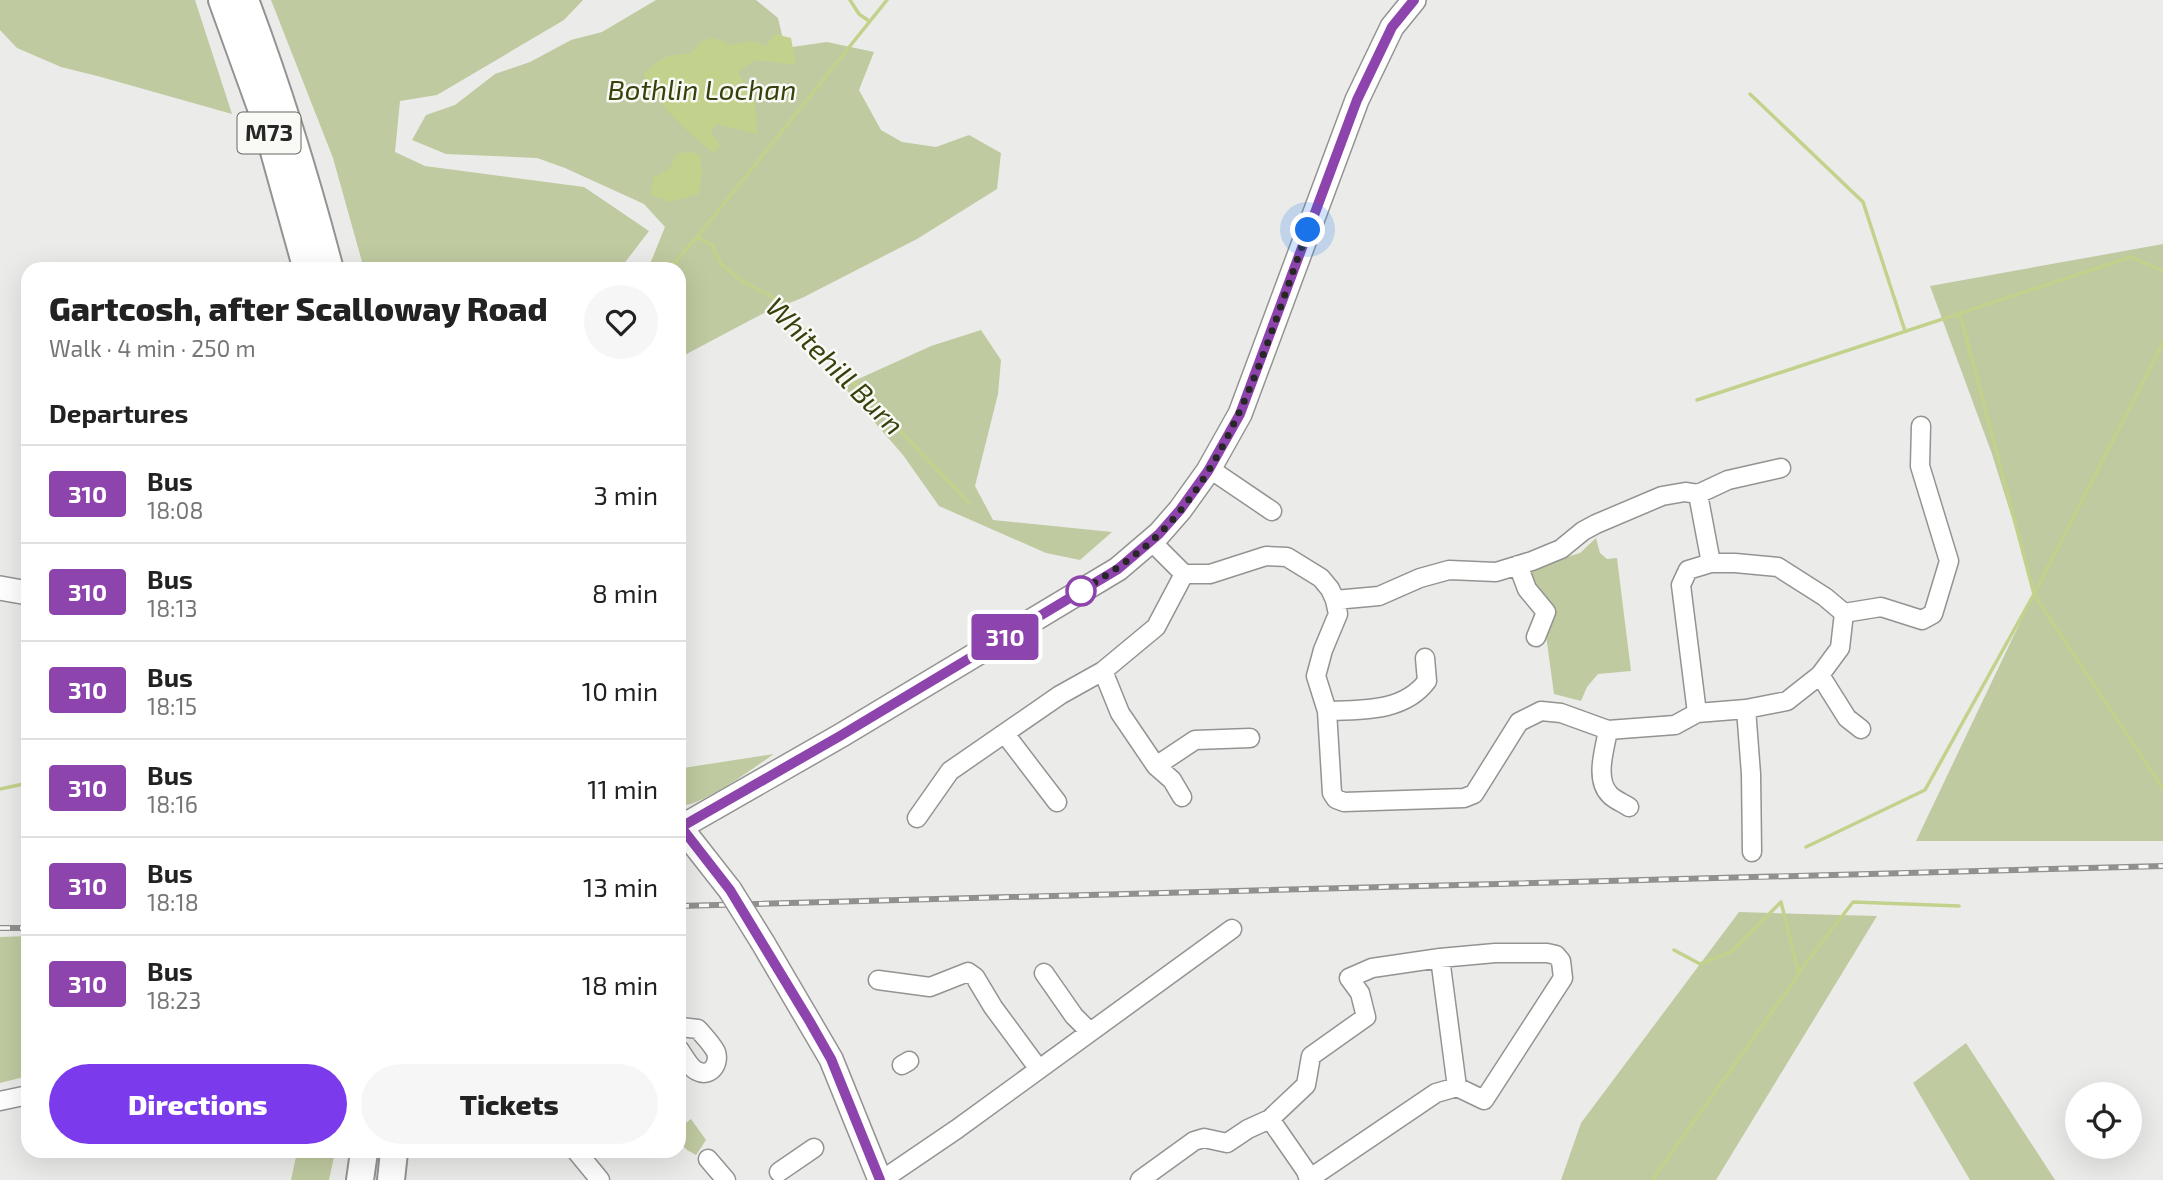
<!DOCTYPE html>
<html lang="en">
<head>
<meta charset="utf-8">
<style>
  body { margin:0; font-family:"Exo 2",sans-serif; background:#f6f6f6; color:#222; height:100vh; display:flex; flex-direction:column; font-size:26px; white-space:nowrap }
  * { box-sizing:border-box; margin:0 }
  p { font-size:23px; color:#767676 }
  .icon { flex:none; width:38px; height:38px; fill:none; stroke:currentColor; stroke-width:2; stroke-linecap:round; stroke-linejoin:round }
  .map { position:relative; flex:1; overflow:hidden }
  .drawer { position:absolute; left:21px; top:262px; width:665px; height:896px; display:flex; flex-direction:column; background:#fff; border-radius:21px; box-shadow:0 7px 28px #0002 }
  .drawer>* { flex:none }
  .badge { padding:0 14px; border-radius:5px; font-size:24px; line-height:46px }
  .tools { position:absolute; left:2065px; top:1082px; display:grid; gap:14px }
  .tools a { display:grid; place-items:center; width:77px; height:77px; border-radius:50%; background:#fff; box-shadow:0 7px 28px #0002; font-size:35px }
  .you { position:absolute; width:35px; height:35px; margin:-18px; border:5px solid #fff; border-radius:50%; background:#1a73e8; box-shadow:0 0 0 10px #1a73e833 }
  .map>.badge { position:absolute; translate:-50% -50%; box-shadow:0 0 0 4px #fff }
  h2 { padding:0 28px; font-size:26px; line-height:63px }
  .round { display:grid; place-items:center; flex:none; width:74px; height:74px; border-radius:37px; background:#f6f6f6 }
  .headline { display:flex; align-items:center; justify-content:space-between; height:119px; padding:0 28px }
  h1 { font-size:33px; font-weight:800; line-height:52px }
  .primary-button { display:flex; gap:14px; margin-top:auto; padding:14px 28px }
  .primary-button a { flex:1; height:80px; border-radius:42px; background:#7c3aed; color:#fff; font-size:28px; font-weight:800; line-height:80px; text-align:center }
  .primary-button a+a { background:#f6f6f6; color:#222 }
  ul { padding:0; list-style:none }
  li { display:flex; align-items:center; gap:21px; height:98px; padding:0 28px; border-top:2px solid #e0e0e0 }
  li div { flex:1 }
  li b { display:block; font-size:26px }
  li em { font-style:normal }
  li .badge { min-width:77px; font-weight:700; text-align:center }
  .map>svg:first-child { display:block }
  .green { fill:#bfcaa0 }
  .water { fill:#c2d28c }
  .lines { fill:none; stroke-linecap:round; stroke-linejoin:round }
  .stream { stroke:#c2d28c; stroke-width:3.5 }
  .minor-casing { stroke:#939491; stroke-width:21 }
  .major-casing { stroke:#939491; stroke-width:26 }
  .highway-casing { stroke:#939491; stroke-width:30 }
  .minor { stroke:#fff; stroke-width:18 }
  .major { stroke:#fff; stroke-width:23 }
  .highway { stroke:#fff; stroke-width:26 }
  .rail-casing { stroke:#90918f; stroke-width:6 }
  .rail { stroke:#f9faf6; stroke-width:3.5; stroke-dasharray:10; stroke-linecap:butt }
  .major-bridge-casing { stroke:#939491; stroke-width:26; stroke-linecap:butt }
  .major-bridge { stroke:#fff; stroke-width:23 }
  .line-casing { stroke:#fff; stroke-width:16 }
  .line { stroke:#8e44ad; stroke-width:10 }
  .walk { stroke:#272726; stroke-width:7; stroke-dasharray:0 12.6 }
  .stop-dot { fill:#fff; stroke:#8e44ad; stroke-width:3.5 }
  .labels { text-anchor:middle; stroke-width:5; stroke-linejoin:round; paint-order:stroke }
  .shield { fill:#f9faf6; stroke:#666664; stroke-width:2 }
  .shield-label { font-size:24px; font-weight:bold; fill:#272726 }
  .water-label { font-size:28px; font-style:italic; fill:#37410c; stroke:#f9faf6 }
</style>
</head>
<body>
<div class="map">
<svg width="2163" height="1180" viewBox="0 0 2163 1180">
  <rect width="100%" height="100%" fill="#ebece9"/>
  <!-- green -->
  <path class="green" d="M 0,0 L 195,0 L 232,114 L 101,77 L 61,67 L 17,48 L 0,30 Z
    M 271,0 L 583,0 L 564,20 L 437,95 L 400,101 L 395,152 L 425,166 L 584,187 L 649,231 L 620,269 L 364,269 L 333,158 Z
    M 656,0 L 756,0 L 778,18 L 785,48 L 827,42 L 874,52 L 859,90 L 881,130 L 902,142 L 936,147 L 969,135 L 1001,153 L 997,189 L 917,239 L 802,298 L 762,314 L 679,358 L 679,270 L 645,269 L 650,264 L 665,227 L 644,204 L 565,168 L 537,158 L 446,154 L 412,140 L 426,115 L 455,105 L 495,74 L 530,62 L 571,40 L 602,32 Z
    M 2163,244 L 2163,841 L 1916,841 L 2035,591 L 1992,454 L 1930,286 Z
    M 981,330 L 1001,360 L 998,394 L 975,486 L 993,520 L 1112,532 L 1080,560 L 1046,553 L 939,506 L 903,455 L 843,386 L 931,346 Z
    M 1596,538 L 1600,553 L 1607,559 L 1617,558 L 1631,671 L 1598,674 L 1587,687 L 1581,701 L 1554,694 L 1546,635 L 1549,600 L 1533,581 L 1530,568 L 1580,553 Z
    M 774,754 C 753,768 703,806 679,806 L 679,766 L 683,768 Z
    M 1739,912 L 1877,916 L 1716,1180 L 1561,1180 L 1581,1123 Z
    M 28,936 L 28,1076 L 0,1083 L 0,937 Z
    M 1966,1043 L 2055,1180 L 1970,1180 L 1913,1083 Z
    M 691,1119 L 706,1140 L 696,1155 L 687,1150 L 679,1142 L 679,1128 Z
    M 297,1152 L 335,1152 L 329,1180 L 291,1180 Z"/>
  <!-- water -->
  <path class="water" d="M 775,34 L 791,38 L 796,65 L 755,60 L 738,72 L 755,103 L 757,134 L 717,124 L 710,131 L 720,146 L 714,153 C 692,137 652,100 644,74 C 659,58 668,54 690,54 L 703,40 L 715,38 L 730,45 L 752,41 L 766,46 Z
    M 692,152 L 700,155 L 702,173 L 699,194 L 670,202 L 650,194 L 654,177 L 669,169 L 678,153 Z"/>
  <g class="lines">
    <!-- stream -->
    <path class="stream" d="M 850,0 L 859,14 L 869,21
      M 1750,94 L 1863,202 L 1905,331
      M 697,237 L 712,245 L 721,264 L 742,281 L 771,296 L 969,503
      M 668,270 L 697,237 L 887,0
      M 1960,314 L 2034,594 L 2163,789
      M 1697,400 L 2131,257 L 2163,271
      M 0,789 L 28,783
      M 1806,847 L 1925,790 L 2034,594 L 2163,343
      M 1674,950 L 1700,964 L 1731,952 L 1781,902
      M 1799,972 L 1853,902 L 1959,906
      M 1652,1180 L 1799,974 L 1781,902"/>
    <!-- minor casing -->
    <g class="minor-casing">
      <path id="minor" d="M 1210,469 L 1272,511
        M 1698,494 L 1711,563
        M 1151,541 L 1184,574 L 1210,574 L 1266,556 L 1287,557 L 1321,578 L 1330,589 L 1335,600 L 1338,614 L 1323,650 L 1316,676 L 1327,711 L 1332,793 L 1336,799 L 1344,802 L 1464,798 L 1474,794 L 1519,722 L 1541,711 L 1561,713 L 1608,730 L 1675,725 L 1697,713 L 1746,709 L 1787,701 L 1820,675 L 1840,648 L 1844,613
        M 1518,565 L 1527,589 L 1546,612 L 1536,637
        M 1335,600 L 1379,596 L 1420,578 L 1449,570 L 1496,572 L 1532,561 L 1561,549 L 1583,531 L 1596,524 L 1662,496 L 1685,492 L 1698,494 L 1728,480 L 1781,468
        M 1844,613 L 1881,607 L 1922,620 L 1933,614 L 1949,561 L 1920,466 L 1921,426
        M 1103,671 L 1120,713 L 1156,766 L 1172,780 L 1182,797
        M 1820,675 L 1847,718 L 1861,729
        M 1746,709 L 1751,774 L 1752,852
        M 1327,711 C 1362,710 1404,712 1427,681 L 1425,658
        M 1697,713 L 1681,585 L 1688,570 L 1711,563 L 1735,563 L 1778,567 L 1825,597 L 1844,613
        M 1608,730 C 1605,749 1594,779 1610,795 C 1615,800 1623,803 1629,807
        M 1005,734 L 1057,802
        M 1156,766 L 1195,740 L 1250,738
        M 917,818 L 950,771 L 1060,695 L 1103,671 L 1156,627 L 1184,574
        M 1440,958 L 1457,1087
        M 1044,973 L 1074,1016 L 1090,1032
        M 878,980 L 930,987 L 968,972 L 975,977 L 993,1007 L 1038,1068
        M 679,1049 C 684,1056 690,1068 697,1071 C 710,1078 720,1064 716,1052 C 712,1044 704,1036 698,1029 L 680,1027
        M 902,1065 L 909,1061
        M 0,1101 L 28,1095
        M 1270,1119 L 1306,1085 L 1311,1056 L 1366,1017 L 1360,993 L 1349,978 L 1372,968 L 1440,958 L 1495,953 L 1547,953 L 1556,955 L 1561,961 L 1563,978 L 1484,1100 L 1457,1087 L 1436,1093 L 1309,1179
        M 577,1152 L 600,1180
        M 708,1159 L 726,1180
        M 779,1172 L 814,1148
        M 882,1180 L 957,1129 L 1232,929
        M 1140,1180 L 1194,1141 L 1204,1138 L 1227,1143 L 1248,1129 L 1270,1119 L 1306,1171 L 1309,1180"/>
    </g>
    <!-- major casing -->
    <g class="major-casing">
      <path id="major" d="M 0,588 L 28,593
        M 679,825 L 730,890
        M 681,827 L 840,736 L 1118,569 L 1159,534 L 1180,510 L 1208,471 L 1240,414 L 1357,100 L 1392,27 L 1414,0
        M 763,943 L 831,1059 L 880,1180"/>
    </g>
    <!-- highway casing -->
    <g class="highway-casing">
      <path id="highway" d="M 222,0 L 265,119 L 307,270
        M 245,0 C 278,88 306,178 330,270
        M 360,1180 L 364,1152
        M 391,1180 L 394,1152"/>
    </g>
    <!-- minor -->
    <use href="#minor" class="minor"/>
    <!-- major -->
    <use href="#major" class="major"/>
    <!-- highway -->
    <use href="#highway" class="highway"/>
    <!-- rail casing -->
    <g class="rail-casing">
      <path id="rail" d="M 679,906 L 2163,866
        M 0,928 L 28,928"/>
    </g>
    <!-- rail -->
    <use href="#rail" class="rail"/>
    <!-- major-bridge casing -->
    <g class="major-bridge-casing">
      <path id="major-bridge" d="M 730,890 L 763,943"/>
    </g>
    <!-- major-bridge -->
    <use href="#major-bridge" class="major-bridge"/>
  </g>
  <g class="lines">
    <!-- line casing -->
    <g class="line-casing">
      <path id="line" d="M 880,1180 L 831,1059 L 810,1022 L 730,890 L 681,827 L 840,736 L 1118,569 L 1159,534 L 1180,510 L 1208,471 L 1240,414 L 1357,100 L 1392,27 L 1414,0"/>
    </g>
    <!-- line -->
    <use href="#line" class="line"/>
    <!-- walk -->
    <path class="walk" d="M 1081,591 L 1072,597 C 1102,578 1132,560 1158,535 C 1236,460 1271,329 1308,230"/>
  </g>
  <!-- markers -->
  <circle class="stop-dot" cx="1081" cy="591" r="14"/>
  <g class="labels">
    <!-- shield labels -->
    <rect class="shield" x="237.5" y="112.5" width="63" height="41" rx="5"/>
    <g class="shield-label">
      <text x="269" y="141">M73</text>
    </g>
    <!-- water labels -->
    <g class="water-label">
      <text x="702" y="100">Bothlin Lochan</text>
      <text transform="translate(835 366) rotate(45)" y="10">Whitehill Burn</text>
    </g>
  </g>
</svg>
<div class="tools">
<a><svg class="icon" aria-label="locate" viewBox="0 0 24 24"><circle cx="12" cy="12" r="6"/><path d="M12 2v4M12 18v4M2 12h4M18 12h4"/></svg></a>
</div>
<div class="you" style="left:1308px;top:230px"></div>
<b class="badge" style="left:1005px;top:637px;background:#8e44ad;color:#fff">310</b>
<section class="drawer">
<div class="headline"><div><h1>Gartcosh, after Scalloway Road</h1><p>Walk · 4 min · 250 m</p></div><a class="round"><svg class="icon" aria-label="heart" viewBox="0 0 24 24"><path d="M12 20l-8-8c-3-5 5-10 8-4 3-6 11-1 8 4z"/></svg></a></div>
<h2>Departures</h2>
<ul>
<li><span class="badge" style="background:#8e44ad;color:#fff">310</span><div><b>Bus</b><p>18:08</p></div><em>3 min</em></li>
<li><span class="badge" style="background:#8e44ad;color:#fff">310</span><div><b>Bus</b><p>18:13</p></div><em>8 min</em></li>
<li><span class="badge" style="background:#8e44ad;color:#fff">310</span><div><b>Bus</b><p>18:15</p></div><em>10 min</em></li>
<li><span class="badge" style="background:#8e44ad;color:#fff">310</span><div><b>Bus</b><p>18:16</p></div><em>11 min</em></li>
<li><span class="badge" style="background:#8e44ad;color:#fff">310</span><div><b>Bus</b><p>18:18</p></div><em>13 min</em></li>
<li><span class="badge" style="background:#8e44ad;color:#fff">310</span><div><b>Bus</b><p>18:23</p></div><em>18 min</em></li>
</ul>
<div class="primary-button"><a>Directions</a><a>Tickets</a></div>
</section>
</div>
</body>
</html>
